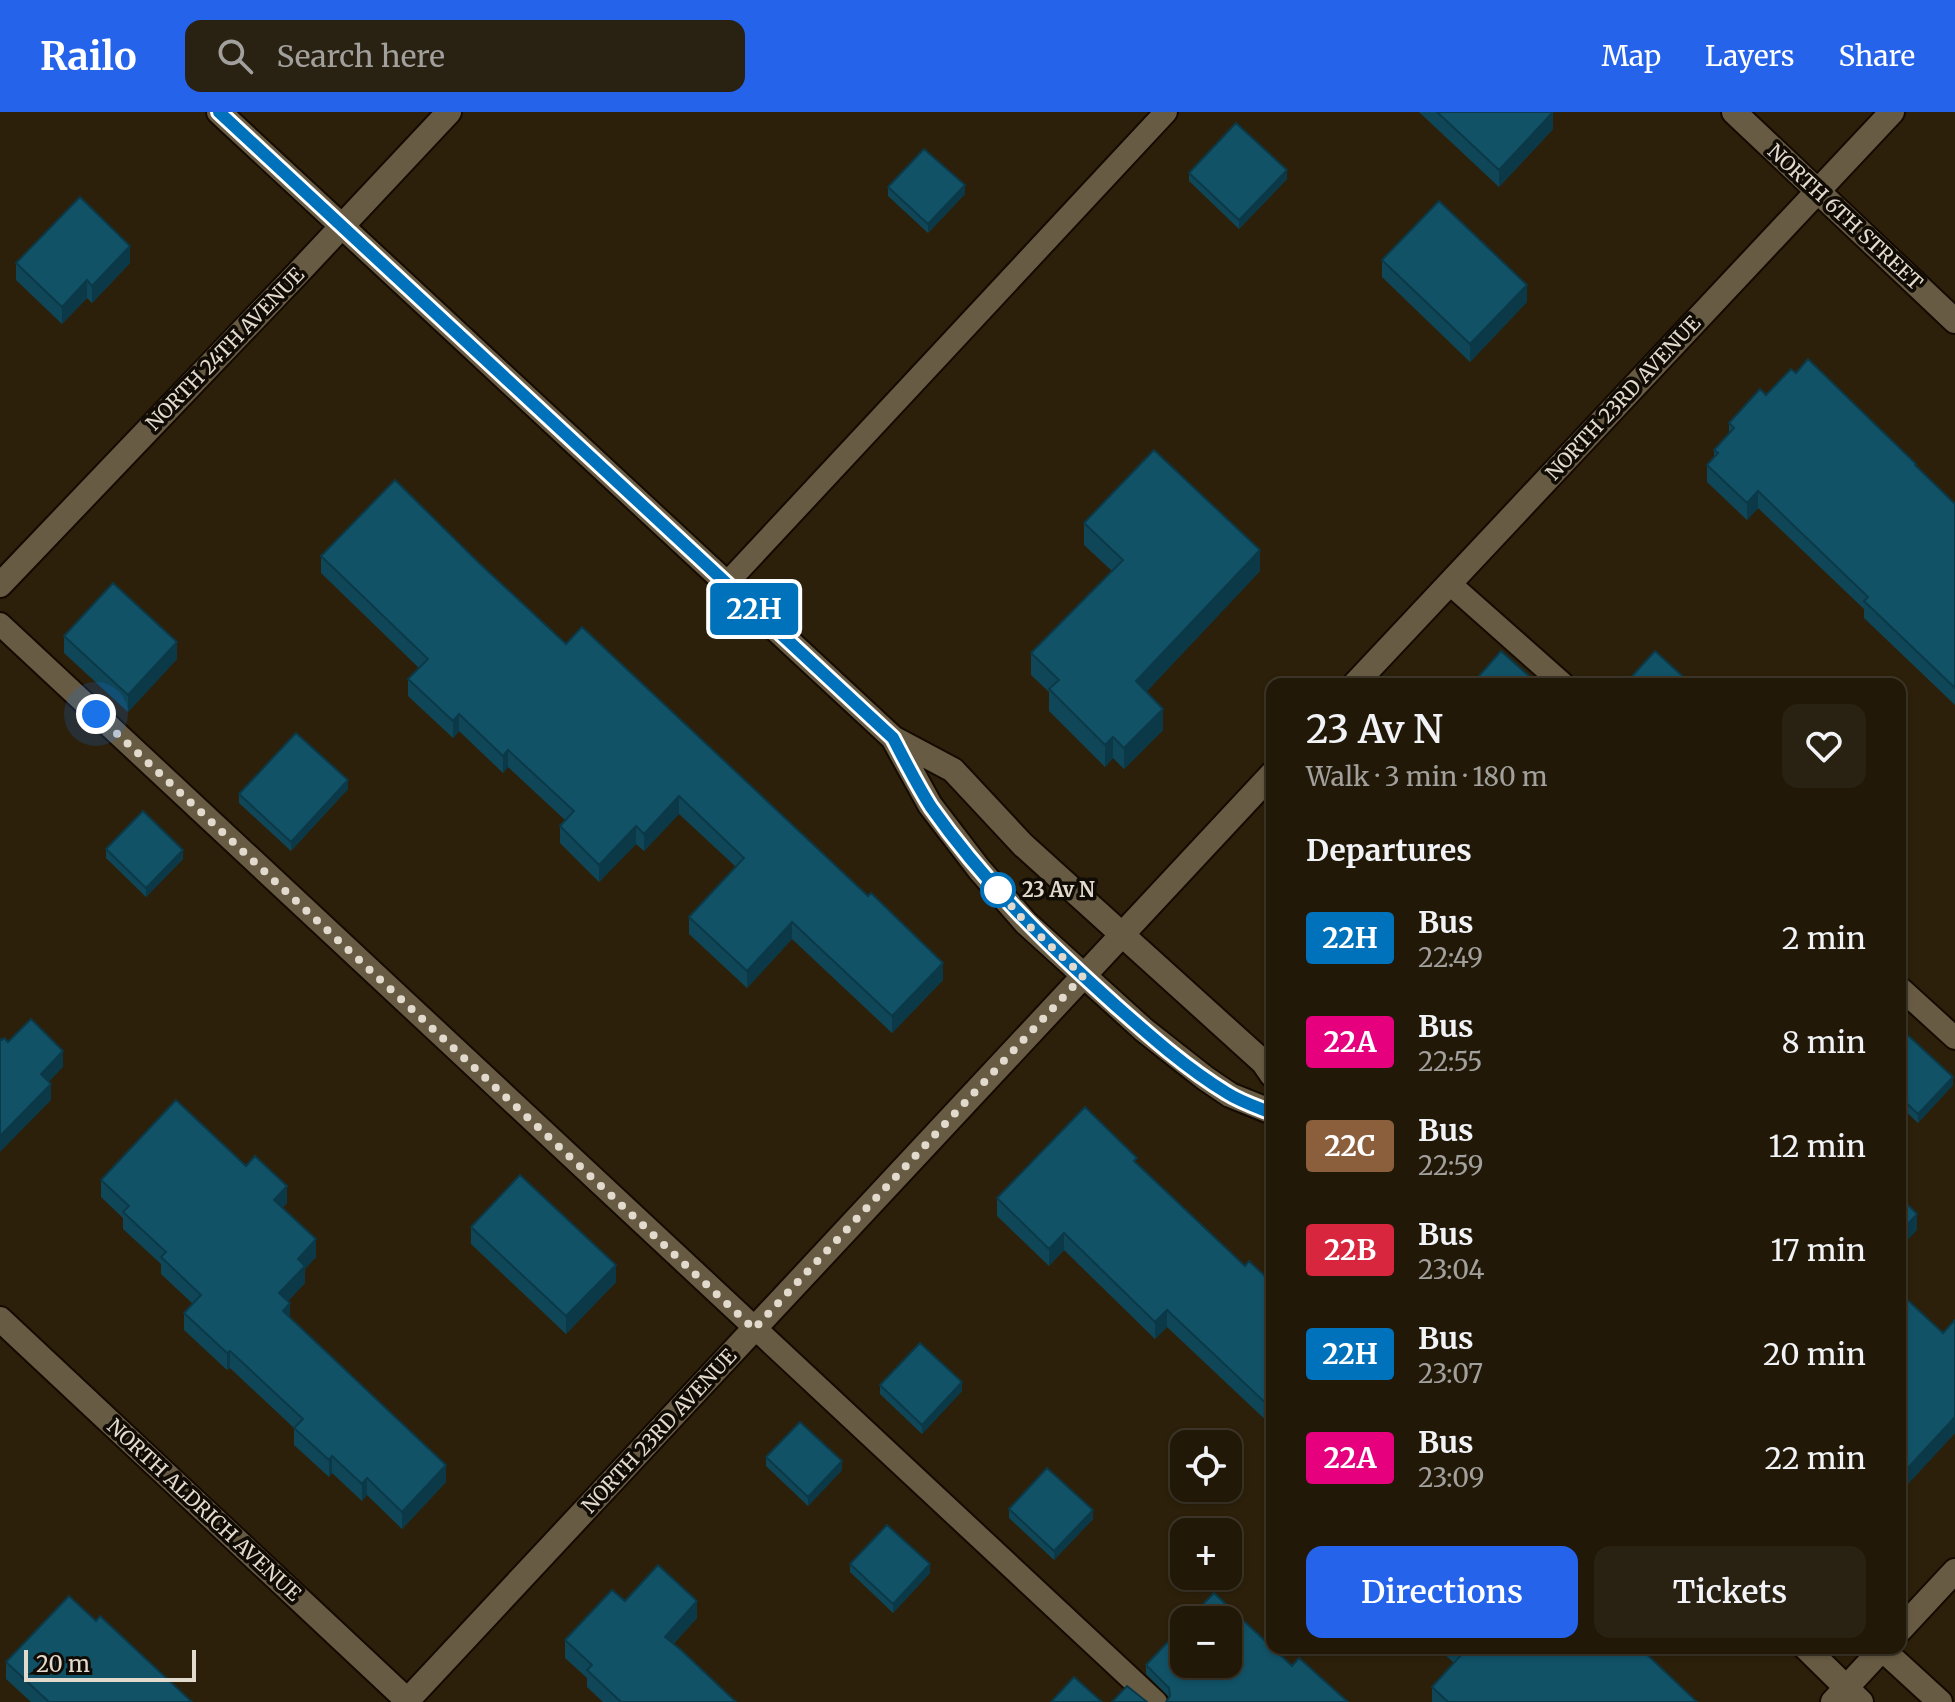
<!DOCTYPE html>
<html lang="en">
<head>
<meta charset="utf-8">
<style>
  body { margin:0; font-family:Merriweather,serif; background:#292112; color:#f1f3f6; height:100vh; display:flex; flex-direction:column; font-size:30px; white-space:nowrap }
  * { box-sizing:border-box; margin:0 }
  p { font-size:26px; color:#a2a09c }
  .icon { flex:none; width:44px; height:44px; fill:none; stroke:currentColor; stroke-width:2; stroke-linecap:round; stroke-linejoin:round }
  .map { position:relative; flex:1; overflow:hidden }
  .details { position:absolute; left:1266px; top:566px; width:640px; height:976px; display:flex; flex-direction:column; background:#211808; border-radius:16px; box-shadow:0 2px 6px #0004,0 0 0 2px #3e3729 }
  .details>* { flex:none }
  .badge { padding:0 16px; border-radius:6px; font-size:28px; line-height:52px }
  .controls { position:absolute; left:1170px; top:1318px; display:grid; gap:16px }
  .controls a { display:grid; place-items:center; width:72px; height:72px; border-radius:16px; background:#211808; box-shadow:0 2px 6px #0004,0 0 0 2px #3e3729; font-size:40px }
  .scale { position:absolute; left:24px; bottom:20px; width:172px; box-sizing:border-box; padding-left:8px; border:4px solid #e2dacd; border-top:0; font-size:22px; line-height:28px; white-space:nowrap; color:#e2dacd; -webkit-text-stroke:6px #100b04; paint-order:stroke }
  .you { position:absolute; width:40px; height:40px; margin:-20px; border:6px solid #fff; border-radius:50%; background:#1a73e8; box-shadow:0 0 0 12px #1a73e833 }
  .map>.badge { position:absolute; translate:-50% -50%; box-shadow:0 0 0 4px #fff }
  h2 { padding:0 40px; font-size:30px; line-height:72px }
  .round { display:grid; place-items:center; flex:none; width:84px; height:84px; border-radius:16px; background:#292112 }
  .summary { display:flex; align-items:center; justify-content:space-between; height:136px; padding:0 40px }
  h1 { font-size:38px; font-weight:600; line-height:60px }
  .button { display:flex; gap:16px; margin-top:auto; padding:16px 40px }
  .button a { flex:1; height:92px; border-radius:16px; background:#2563eb; color:#fff; font-size:32px; font-weight:600; line-height:92px; text-align:center }
  .button a+a { background:#292112; color:#f1f3f6 }
  ul { padding:0; list-style:none }
  li { display:flex; align-items:center; gap:24px; height:104px; padding:0 40px }
  li div { flex:1 }
  li b { display:block; font-size:30px }
  li em { font-style:normal }
  li .badge { min-width:88px; font-weight:700; text-align:center }
  header { display:flex; align-items:center; gap:48px; box-sizing:border-box; height:112px; padding:0 40px; background:#2563eb; color:#fff }
  header strong { font-size:38px }
  nav { display:flex; gap:44px; margin-inline-start:auto; font-size:28px }
  .search { width:560px; height:72px; background:#292112; display:flex; align-items:center; gap:20px; box-sizing:border-box; padding:0 28px; border-radius:16px; color:#a2a09c; font-size:30px }
  .map>svg:first-child { display:block }
  .lines { fill:none; stroke-linecap:round; stroke-linejoin:round }
  .service-casing { stroke:#140a00; stroke-width:26 }
  .minor-casing { stroke:#140a00; stroke-width:28 }
  .tertiary-casing { stroke:#140a00; stroke-width:28 }
  .service { stroke:#685b43; stroke-width:22 }
  .minor { stroke:#685b43; stroke-width:24 }
  .tertiary { stroke:#685b43; stroke-width:24 }
  .wall { fill:#0f4759 }
  .shaded-wall { fill:#0c3948 }
  .building { fill:#115267; stroke:#0c3948; stroke-width:2 }
  .line-casing { stroke:#fff; stroke-width:18 }
  .line { stroke:#0072bc; stroke-width:12 }
  .walk { stroke:#e2dacd; stroke-width:8; stroke-dasharray:0 14.4 }
  .stop-dot { fill:#fff; stroke:#0072bc; stroke-width:4 }
  .labels { text-anchor:middle; stroke-width:7; stroke-linejoin:round; paint-order:stroke }
  .street-label { font-size:20px; fill:#e2dacd; stroke:#100b04 }
  .stop-label { font-size:20px; font-weight:bold; fill:#e2dacd; stroke:#100b04; text-anchor:start }
</style>
</head>
<body>
<header>
<strong>Railo</strong>
<div class="search"><svg class="icon" aria-label="search" viewBox="0 0 24 24"><circle cx="10" cy="10" r="6"/><path d="M15 15l6 6"/></svg>Search here</div>
<nav><a>Map</a><a>Layers</a><a>Share</a></nav>
</header>
<div class="map">
<svg width="1955" height="1590" viewBox="0 0 1955 1590">
  <rect width="100%" height="100%" fill="#2c200a"/>
  <g class="lines">
    <!-- service casing -->
    <g class="service-casing">
      <path id="service" d="M 727,471 L 1166,0
        M 1449,471 L 1563,572
        M 0,512 L 1156,1590
        M 1900,876 L 1955,926"/>
    </g>
    <!-- minor casing -->
    <g class="minor-casing">
      <path id="minor" d="M 1734,0 L 1955,209
        M 0,473 L 298,161 L 449,0
        M 1355,572 L 1892,0
        M 0,1207 L 409,1590
        M 1900,1518 L 1955,1459
        M 406,1590 L 1272,662
        M 1833,1590 L 1883,1536"/>
    </g>
    <!-- tertiary casing -->
    <g class="tertiary-casing">
      <path id="tertiary" d="M 219,0 L 893,626 L 953,658 L 1023,733 L 1263,950 L 1272,963
        M 893,626 L 930,693 L 979,757 L 1026,811 L 1144,918 L 1205,966 L 1230,983 L 1272,1000
        M 1806,1536 L 1861,1590
        M 1881,1536 L 1940,1590"/>
    </g>
    <!-- service -->
    <use href="#service" class="service"/>
    <!-- minor -->
    <use href="#minor" class="minor"/>
    <!-- tertiary -->
    <use href="#tertiary" class="tertiary"/>
  </g>
  <!-- wall -->
  <path class="wall" d="M 1419,0 L 1553,0 L 1553,17 L 1499,75 Z
    M 1189,61 L 1287,67 L 1239,117 L 1189,69 Z
    M 888,75 L 965,82 L 928,121 L 888,84 Z
    M 1382,148 L 1527,190 L 1470,250 L 1382,165 Z
    M 16,151 L 130,151 L 92,191 L 87,186 L 62,212 L 16,168 Z
    M 1766,283 L 1916,355 L 1955,392 L 1955,593 L 1864,506 L 1864,497 L 1758,396 L 1747,408 L 1707,370 L 1707,353 L 1714,345 L 1714,338 L 1729,322 L 1729,311 Z
    M 1084,411 L 1260,459 L 1146,580 L 1163,618 L 1124,657 L 1113,646 L 1105,655 L 1049,599 L 1049,580 L 1031,563 L 1031,541 L 1112,459 L 1084,433 Z
    M 321,444 L 478,450 L 566,532 L 943,868 L 892,921 L 792,827 L 747,876 L 689,822 L 689,805 L 736,755 L 679,702 L 644,739 L 636,732 L 599,770 L 560,731 L 560,714 L 565,708 L 508,655 L 503,661 L 459,619 L 453,626 L 408,584 L 408,567 L 419,556 L 321,461 Z
    M 64,524 L 177,547 L 128,600 L 64,541 Z
    M 348,677 L 291,739 L 239,691 L 239,682 Z
    M 106,737 L 183,747 L 146,785 L 106,746 Z
    M 1900,916 L 1953,973 L 1918,1011 L 1900,994 Z
    M 1137,1051 L 1245,1154 L 1272,1171 L 1272,1323 L 1271,1322 L 1271,1313 L 1167,1215 L 1155,1227 L 1064,1138 L 1049,1154 L 997,1104 L 997,1086 Z
    M 246,1054 L 287,1091 L 282,1096 L 316,1145 L 305,1157 L 305,1171 L 288,1189 L 290,1205 L 446,1370 L 402,1417 L 367,1383 L 362,1389 L 332,1361 L 329,1365 L 294,1333 L 294,1316 L 230,1256 L 227,1258 L 184,1218 L 184,1201 L 193,1192 L 161,1162 L 161,1152 L 123,1117 L 123,1106 L 101,1085 L 101,1068 Z
    M 471,1115 L 616,1170 L 566,1222 L 471,1132 Z
    M 1900,1181 L 1943,1221 L 1955,1208 L 1955,1321 L 1905,1375 L 1900,1370 Z
    M 880,1273 L 962,1279 L 922,1322 L 880,1282 Z
    M 1272,1344 L 1272,1370 L 1268,1366 L 1268,1349 Z
    M 766,1345 L 842,1358 L 808,1394 L 766,1354 Z
    M 1009,1397 L 1093,1407 L 1054,1448 L 1009,1406 Z
    M 850,1452 L 930,1461 L 893,1501 L 850,1460 Z
    M 625,1489 L 697,1506 L 673,1532 L 736,1590 L 603,1590 L 587,1575 L 587,1566 L 565,1546 L 565,1528 Z
    M 1438,1536 L 1640,1536 L 1697,1590 L 1432,1590 L 1432,1575 L 1454,1551 Z
    M 6,1550 L 192,1590 L 31,1590 L 6,1567 Z
    M 1146,1553 L 1292,1554 L 1169,1585 L 1146,1562 Z"/>
  <!-- shaded-wall -->
  <path class="shaded-wall" d="M 1553,0 L 1553,17 L 1499,75 L 1499,58 Z
    M 1287,58 L 1287,67 L 1239,117 L 1239,108 Z
    M 965,73 L 965,82 L 928,121 L 928,112 Z
    M 130,134 L 130,151 L 92,191 L 92,174 Z
    M 87,168 L 87,186 L 62,212 L 62,195 Z
    M 1527,173 L 1527,190 L 1470,250 L 1470,232 Z
    M 1758,379 L 1758,396 L 1747,408 L 1747,391 Z
    M 1260,438 L 1260,459 L 1136,591 L 1136,569 Z
    M 177,530 L 177,547 L 128,600 L 128,583 Z
    M 1163,597 L 1163,618 L 1124,657 L 1124,636 Z
    M 459,602 L 459,619 L 453,626 L 453,609 Z
    M 1113,625 L 1113,646 L 1105,655 L 1105,633 Z
    M 508,638 L 508,655 L 503,661 L 503,644 Z
    M 348,668 L 348,677 L 291,739 L 291,730 Z
    M 679,684 L 679,702 L 644,739 L 644,722 Z
    M 636,714 L 636,732 L 599,770 L 599,753 Z
    M 183,738 L 183,747 L 146,785 L 146,776 Z
    M 792,810 L 792,827 L 747,876 L 747,859 Z
    M 943,851 L 943,868 L 892,921 L 892,904 Z
    M 63,939 L 63,955 L 41,978 L 41,962 Z
    M 1953,965 L 1953,973 L 1918,1011 L 1918,1002 Z
    M 51,972 L 51,988 L 0,1040 L 0,1024 Z
    M 287,1074 L 287,1091 L 274,1105 L 274,1088 Z
    M 1917,1102 L 1917,1118 L 1900,1136 L 1900,1121 Z
    M 1064,1121 L 1064,1138 L 1049,1154 L 1049,1137 Z
    M 316,1127 L 316,1145 L 305,1157 L 305,1171 L 279,1199 L 279,1181 L 298,1147 Z
    M 616,1153 L 616,1170 L 566,1222 L 566,1204 Z
    M 290,1191 L 290,1208 L 283,1199 Z
    M 1167,1198 L 1167,1215 L 1155,1227 L 1155,1210 Z
    M 230,1239 L 230,1256 L 227,1258 L 227,1241 Z
    M 962,1270 L 962,1279 L 922,1322 L 922,1313 Z
    M 1955,1305 L 1955,1321 L 1905,1375 L 1905,1359 Z
    M 332,1344 L 332,1361 L 329,1365 L 329,1348 Z
    M 842,1349 L 842,1358 L 808,1394 L 808,1385 Z
    M 446,1353 L 446,1370 L 402,1417 L 402,1400 Z
    M 367,1366 L 367,1383 L 362,1389 L 362,1372 Z
    M 1093,1398 L 1093,1407 L 1054,1448 L 1054,1439 Z
    M 930,1452 L 930,1461 L 893,1501 L 893,1492 Z
    M 697,1489 L 697,1506 L 665,1542 L 665,1525 Z"/>
  <!-- building -->
  <path class="building" d="M 1437,0 L 1553,0 L 1499,58 Z
    M 1236,11 L 1287,58 L 1239,108 L 1189,61 Z
    M 924,37 L 965,73 L 928,112 L 888,75 Z
    M 80,85 L 130,134 L 92,174 L 87,168 L 62,195 L 16,151 Z
    M 1439,89 L 1527,173 L 1470,232 L 1382,148 Z
    M 1808,247 L 1916,352 L 1915,353 L 1955,392 L 1955,576 L 1864,489 L 1868,485 L 1758,379 L 1747,391 L 1707,353 L 1718,341 L 1714,338 L 1734,316 L 1729,311 L 1760,277 L 1766,283 L 1791,257 L 1796,261 Z
    M 1154,338 L 1260,438 L 1136,569 L 1163,597 L 1124,636 L 1113,625 L 1105,633 L 1049,577 L 1059,568 L 1031,541 L 1123,448 L 1084,411 Z
    M 395,368 L 478,450 L 566,532 L 582,515 L 868,784 L 871,781 L 943,851 L 892,904 L 792,810 L 747,859 L 689,805 L 744,746 L 679,684 L 644,722 L 636,714 L 599,753 L 560,714 L 574,699 L 508,638 L 503,644 L 459,602 L 453,609 L 408,567 L 428,547 L 321,444 Z
    M 113,471 L 177,530 L 128,583 L 64,524 Z
    M 1501,539 L 1538,572 L 1472,572 Z
    M 1655,539 L 1691,572 L 1625,572 Z
    M 296,621 L 348,668 L 291,730 L 239,682 Z
    M 143,699 L 183,738 L 146,776 L 106,737 Z
    M 31,907 L 63,939 L 41,962 L 51,972 L 0,1024 L 0,927 L 2,928 L 4,926 L 8,930 Z
    M 1900,916 L 1953,965 L 1918,1002 L 1900,985 Z
    M 176,988 L 246,1054 L 255,1044 L 287,1074 L 274,1088 L 316,1127 L 298,1147 L 305,1154 L 279,1181 L 290,1191 L 283,1199 L 446,1353 L 402,1400 L 367,1366 L 362,1372 L 332,1344 L 329,1348 L 294,1316 L 303,1307 L 230,1239 L 227,1241 L 184,1201 L 201,1183 L 161,1145 L 166,1140 L 123,1100 L 129,1094 L 101,1068 Z
    M 1085,995 L 1137,1046 L 1134,1049 L 1245,1154 L 1249,1149 L 1272,1171 L 1272,1297 L 1167,1198 L 1155,1210 L 1064,1121 L 1049,1137 L 997,1086 Z
    M 520,1063 L 616,1153 L 566,1204 L 471,1115 Z
    M 1900,1085 L 1917,1102 L 1900,1121 Z
    M 1900,1181 L 1943,1221 L 1955,1208 L 1955,1305 L 1905,1359 L 1900,1354 Z
    M 920,1231 L 962,1270 L 922,1313 L 880,1273 Z
    M 800,1310 L 842,1349 L 808,1385 L 766,1345 Z
    M 1047,1356 L 1093,1398 L 1054,1439 L 1009,1397 Z
    M 887,1413 L 930,1452 L 893,1492 L 850,1452 Z
    M 658,1453 L 697,1489 L 665,1525 L 681,1538 L 736,1590 L 621,1590 L 587,1558 L 592,1553 L 565,1528 L 612,1478 L 625,1489 Z
    M 1214,1481 L 1292,1554 L 1299,1546 L 1348,1590 L 1166,1590 L 1170,1584 L 1169,1576 L 1146,1553 L 1184,1513 L 1184,1552 L 1228,1552 L 1228,1508 L 1188,1508 Z
    M 69,1484 L 96,1509 L 100,1504 L 192,1590 L 49,1590 L 6,1550 Z
    M 1456,1536 L 1640,1536 L 1697,1590 L 1448,1590 L 1432,1575 L 1462,1542 Z
    M 1074,1565 L 1102,1590 L 1051,1590 Z
    M 1127,1574 L 1147,1590 L 1112,1590 Z"/>
  <g class="lines">
    <!-- line casing -->
    <g class="line-casing">
      <path id="line" d="M 219,0 L 893,626 C 905,649 917,673 931,695 C 983,769 1046,831 1113,891 C 1149,923 1186,956 1227,981 C 1241,990 1257,995 1272,1001"/>
    </g>
    <!-- line -->
    <use href="#line" class="line"/>
    <!-- walk -->
    <path class="walk" d="M 96,602 L 754,1217 L 1083,864 L 1026,811 L 995,775 L 998,778"/>
  </g>
  <!-- markers -->
  <circle class="stop-dot" cx="998" cy="778" r="16"/>
  <g class="labels">
    <!-- street labels -->
    <g class="street-label">
      <text transform="translate(1845 105) rotate(43)" y="7">NORTH 6TH STREET</text>
      <text transform="translate(225 237) rotate(-46)" y="7">NORTH 24TH AVENUE</text>
      <text transform="translate(1623 286) rotate(-47)" y="7">NORTH 23RD AVENUE</text>
      <text transform="translate(659 1319) rotate(-47)" y="7">NORTH 23RD AVENUE</text>
      <text transform="translate(204 1398) rotate(43)" y="7">NORTH ALDRICH AVENUE</text>
    </g>
    <!-- stop labels -->
    <g class="stop-label">
      <text x="1022" y="785">23 Av N</text>
    </g>
  </g>
</svg>
<div class="controls">
<a><svg class="icon" aria-label="locate" viewBox="0 0 24 24"><circle cx="12" cy="12" r="6"/><path d="M12 2v4M12 18v4M2 12h4M18 12h4"/></svg></a>
<a>+</a>
<a>−</a>
</div>
<div class="scale">20 m</div>
<div class="you" style="left:96px;top:602px"></div>
<b class="badge" style="left:754px;top:497px;background:#0072bc;color:#fff">22H</b>
<section class="details">
<div class="summary"><div><h1>23 Av N</h1><p>Walk · 3 min · 180 m</p></div><a class="round"><svg class="icon" aria-label="heart" viewBox="0 0 24 24"><path d="M12 20l-8-8c-3-5 5-10 8-4 3-6 11-1 8 4z"/></svg></a></div>
<h2>Departures</h2>
<ul>
<li><span class="badge" style="background:#0072bc;color:#fff">22H</span><div><b>Bus</b><p>22:49</p></div><em>2 min</em></li>
<li><span class="badge" style="background:#e6007e;color:#fff">22A</span><div><b>Bus</b><p>22:55</p></div><em>8 min</em></li>
<li><span class="badge" style="background:#8b5e3c;color:#fff">22C</span><div><b>Bus</b><p>22:59</p></div><em>12 min</em></li>
<li><span class="badge" style="background:#d7263d;color:#fff">22B</span><div><b>Bus</b><p>23:04</p></div><em>17 min</em></li>
<li><span class="badge" style="background:#0072bc;color:#fff">22H</span><div><b>Bus</b><p>23:07</p></div><em>20 min</em></li>
<li><span class="badge" style="background:#e6007e;color:#fff">22A</span><div><b>Bus</b><p>23:09</p></div><em>22 min</em></li>
</ul>
<div class="button"><a>Directions</a><a>Tickets</a></div>
</section>
</div>
</body>
</html>
